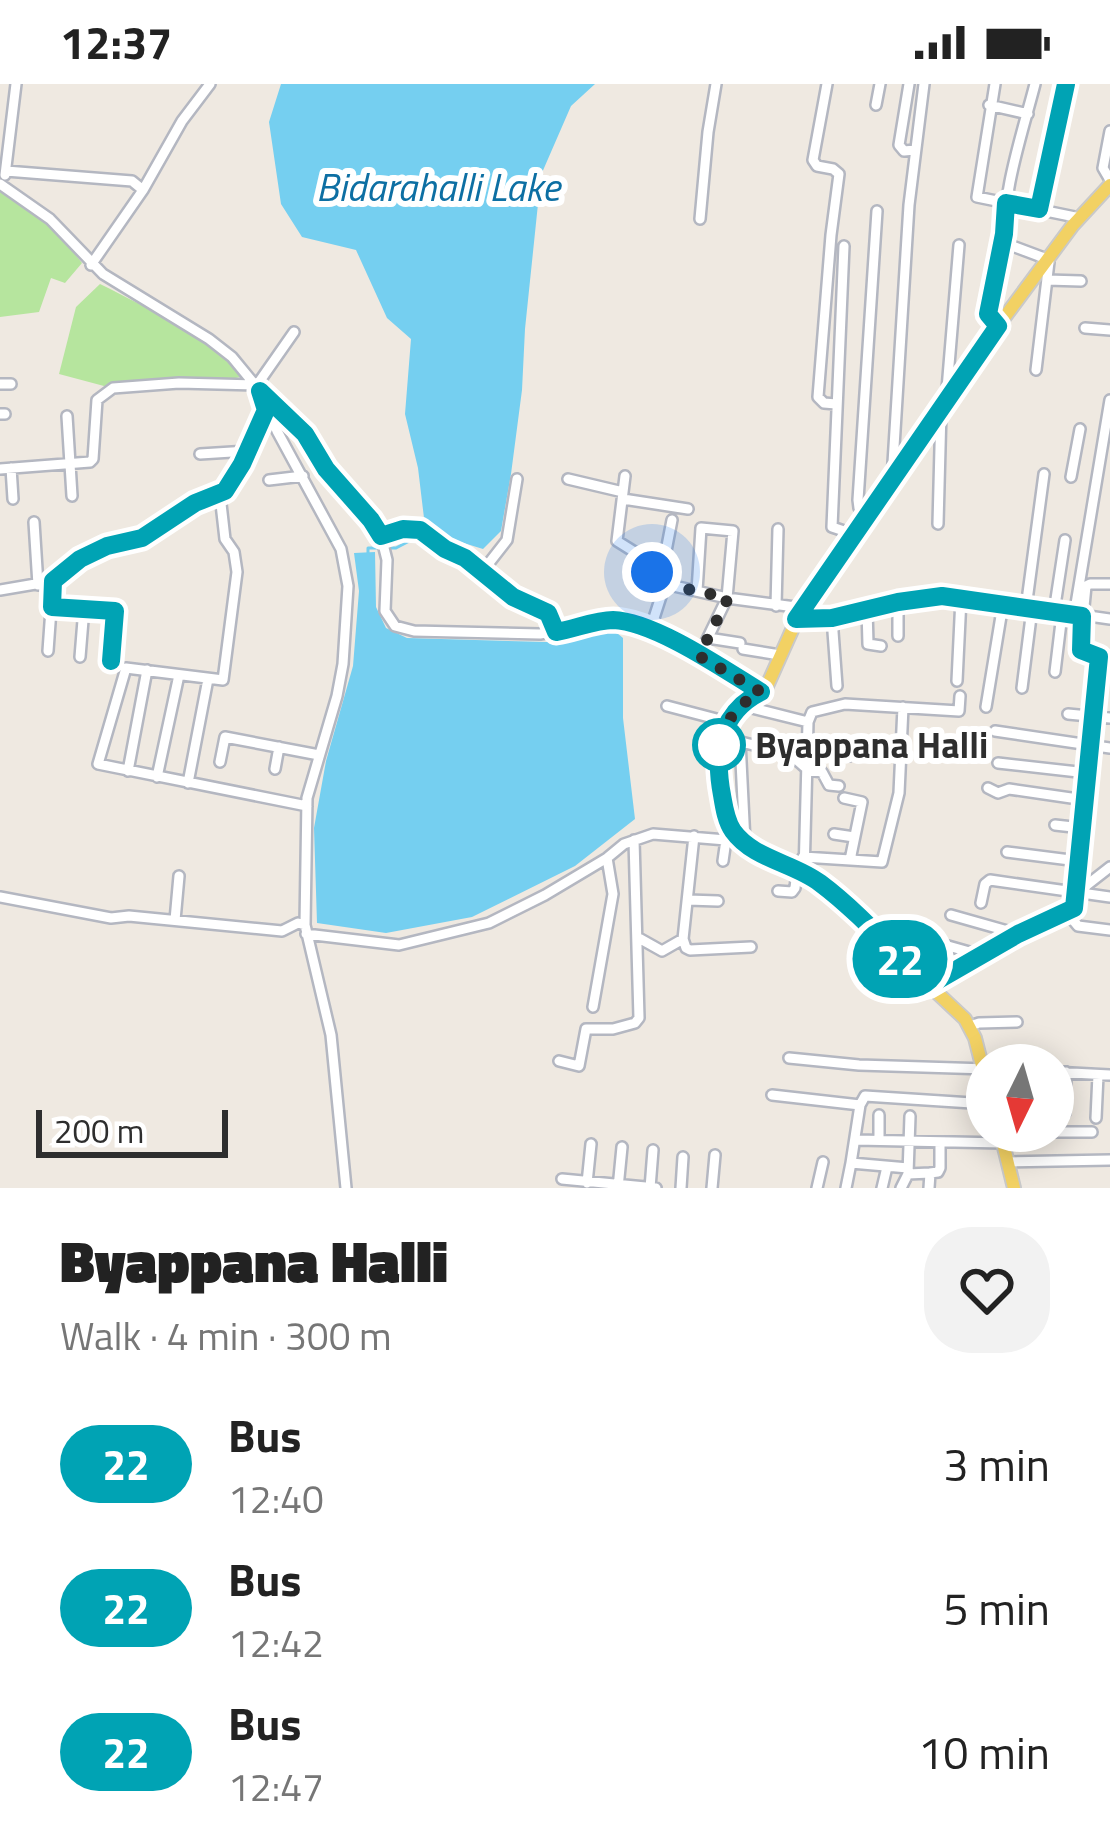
<!DOCTYPE html>
<html lang="en">
<head>
<meta charset="utf-8">
<style>
  body { margin:0; font-family:"Titillium Web",sans-serif; background:#f2f2f2; color:#222; height:100vh; display:flex; flex-direction:column; font-size:45px; white-space:nowrap }
  * { box-sizing:border-box; margin:0 }
  p { font-size:39px; color:#767676 }
  .icon { flex:none; width:66px; height:66px; fill:none; stroke:currentColor; stroke-width:2; stroke-linecap:round; stroke-linejoin:round }
  .map { position:relative; height:1104px; overflow:hidden }
  .panel { display:flex; flex-direction:column; background:#fff; flex:1 }
  .panel>* { flex:none }
  .badge { padding:0 24px; border-radius:39px; font-size:42px; line-height:78px }
  .needle { width:78px; rotate:185deg }
  .tools { position:absolute; left:966px; top:960px; display:grid; gap:24px }
  .tools a { display:grid; place-items:center; width:108px; height:108px; border-radius:50%; background:#fff; box-shadow:0 6px 30px #0003; font-size:60px }
  .scale { position:absolute; left:36px; bottom:30px; width:192px; box-sizing:border-box; padding-left:12px; border:6px solid #2e2e2e; border-top:0; font-size:33px; line-height:42px; white-space:nowrap; color:#2e2e2e; -webkit-text-stroke:9px #fff; paint-order:stroke }
  .you { position:absolute; width:60px; height:60px; margin:-30px; border:9px solid #fff; border-radius:50%; background:#1a73e8; box-shadow:0 0 0 18px #1a73e833 }
  .map>.badge { position:absolute; translate:-50% -50%; box-shadow:0 0 0 6px #fff }
  .round { display:grid; place-items:center; flex:none; width:126px; height:126px; border-radius:48px; background:#f2f2f2 }
  .headline { display:flex; align-items:center; justify-content:space-between; height:204px; padding:0 60px }
  h1 { font-size:57px; font-weight:800; line-height:90px }
  ul { padding:0; list-style:none }
  li { display:flex; align-items:center; gap:36px; height:144px; padding:0 60px }
  li div { flex:1 }
  li b { display:block; font-size:45px }
  li em { font-style:normal }
  li .badge { min-width:132px; font-weight:700; text-align:center }
  .status { display:flex; justify-content:space-between; align-items:center; height:84px; padding:0 60px; background:#fff; direction:ltr }
  .status svg { height:33px; fill:currentColor }
  .map>svg:first-child { display:block }
  .green { fill:#b6e59e }
  .water { fill:#75cff0 }
  .lines { fill:none; stroke-linecap:round; stroke-linejoin:round }
  .stream { stroke:#75cff0; stroke-width:3 }
  .minor-casing { stroke:#b4b7c1; stroke-width:14 }
  .major-casing { stroke:#c9c9c9; stroke-width:16 }
  .minor { stroke:#fff; stroke-width:9 }
  .major { stroke:#f2d163; stroke-width:12 }
  .line-casing { stroke:#fff; stroke-width:27 }
  .line { stroke:#00a3b4; stroke-width:18 }
  .walk { stroke:#2e2e2e; stroke-width:12; stroke-dasharray:0 21.6 }
  .stop-dot { fill:#fff; stroke:#00a3b4; stroke-width:6 }
  .labels { text-anchor:middle; stroke-width:12; stroke-linejoin:round; paint-order:stroke }
  .stop-label { font-size:36px; font-weight:bold; fill:#2e2e2e; stroke:#fff; text-anchor:start }
  .water-label { font-size:39px; font-style:italic; fill:#0d6fa3; stroke:#fff }
</style>
</head>
<body>
<div class="status"><b>12:37</b><svg viewBox="0 0 49 12"><path d="M0 12V9h3v3zM5 12V6h3v6zM10 12V3h3v9zM15 12V0h3v12zM26 1h20v11H26zM47 4h2v5h-2z"/></svg></div>
<div class="map">
<svg width="1110" height="1104" viewBox="0 0 1110 1104">
  <rect width="100%" height="100%" fill="#efe9e1"/>
  <!-- green -->
  <path class="green" d="M 0,105 C 33,126 58,148 82,179 L 65,199 L 51,194 L 39,228 L 0,233 Z
    M 100,200 C 152,226 202,251 244,292 L 232,295 L 151,298 L 104,302 L 59,290 L 76,223 Z"/>
  <!-- water -->
  <path class="water" d="M 281,0 L 595,0 L 571,22 L 541,91 L 525,245 L 522,306 L 511,390 L 501,447 L 483,465 L 441,452 L 424,434 L 418,384 L 405,330 L 411,255 L 387,234 L 356,166 L 302,153 L 281,120 L 269,38 Z
    M 375,468 L 376,523 L 386,544 L 407,554 L 546,558 L 605,547 L 617,549 L 623,554 L 623,634 L 635,735 L 575,782 L 472,833 L 386,849 L 317,839 L 314,744 L 326,677 L 353,582 L 359,507 L 354,469 Z"/>
  <g class="lines">
    <!-- stream -->
    <path class="stream" d="M 368,469 L 368,464 L 396,464 L 419,452"/>
    <!-- minor casing -->
    <g class="minor-casing">
      <path id="minor" d="M 827,0 L 813,76 L 817,82 L 833,85 L 839,90 L 831,151 L 818,313 L 824,319 L 836,320
        M 909,0 L 899,61 L 904,67 L 915,66
        M 995,0 L 977,113 L 1080,134
        M 1035,0 C 1025,40 997,123 1007,160 L 1047,175
        M 876,21 L 880,0
        M 989,21 L 1028,30
        M 1110,47 L 1103,84 L 1110,96
        M 6,87 L 132,97 L 143,106
        M 5,91 L 16,0
        M 0,100 L 50,135 L 103,190 L 209,255 L 232,273 L 260,307 L 301,345 L 326,385 L 371,436 L 381,452 L 387,476 L 385,527 L 395,542 L 414,547 L 540,550 L 618,536 L 676,558 L 761,607
        M 1039,125 L 1066,0
        M 700,135 L 708,48 L 716,0
        M 844,162 L 832,443 L 847,448 L 852,458
        M 91,181 L 143,106 L 182,37 L 210,0
        M 1047,196 L 1081,197
        M 998,242 L 988,230 L 1003,157
        M 1085,244 L 1110,246
        M 1036,286 L 1049,178
        M 0,300 L 11,300
        M 260,307 L 277,347 L 341,465 L 348,502 L 343,580 L 337,612 L 307,714 L 305,841 L 331,951 L 346,1104
        M 951,310 L 947,305 L 959,161
        M 0,330 L 5,330
        M 67,332 L 72,412
        M 200,370 L 248,367
        M 11,384 L 13,415
        M 0,385 L 90,378 L 93,375 L 97,316 L 113,304 L 179,299 L 257,301 L 294,248
        M 625,392 L 617,457 L 641,472 L 655,491 L 661,493
        M 1071,393 L 1080,345
        M 568,395 L 623,408
        M 892,395 L 909,121 L 924,0
        M 269,396 L 303,392
        M 220,411 L 225,455 L 234,468 L 237,488 L 223,596 L 126,584 L 98,680 L 307,722
        M 623,415 L 688,425
        M 867,434 L 859,424 L 858,416 L 877,127
        M 672,436 L 661,493 L 665,500 L 727,514 L 803,524
        M 34,438 L 38,501
        M 938,440 L 941,326
        M 381,452 L 403,445 L 420,447 L 445,465 L 465,474 L 513,513 L 548,529 L 556,548
        M 482,488 L 507,456 L 517,395
        M 1110,500 L 1090,500 L 1086,502 L 1080,563 L 1084,569 L 1110,574
        M 0,506 L 53,497 L 80,475 L 107,462 L 142,454 L 195,419 L 220,411 L 242,380 L 266,325
        M 697,507 L 701,444 L 733,447 L 727,514 L 699,572
        M 898,518 L 898,552
        M 776,522 L 778,445
        M 52,523 L 115,527 L 111,577
        M 1026,524 L 1044,390
        M 867,525 L 868,560 L 881,562
        M 1054,528 L 1065,456
        M 1074,532 L 1110,316
        M 654,534 L 665,500
        M 832,534 L 837,602
        M 797,535 L 832,534 L 898,518 L 942,511 L 1110,535
        M 708,554 L 740,559
        M 743,565 L 780,571
        M 48,567 L 53,497
        M 80,573 L 84,524
        M 1099,573 L 1073,836 L 1078,842 L 1110,846
        M 1055,588 L 1062,530
        M 957,597 L 961,514
        M 1022,604 L 1032,525
        M 740,621 L 808,638
        M 667,622 L 728,638
        M 986,623 L 1003,520
        M 1068,630 L 1110,634
        M 995,647 L 1110,664
        M 721,653 L 790,670 L 808,668 L 849,672
        M 740,657 L 745,758
        M 790,670 L 808,686 L 822,688 L 829,701 L 839,702
        M 220,678 L 225,653 L 319,671
        M 998,679 L 1087,689
        M 275,685 L 279,663
        M 128,687 L 147,586
        M 157,693 L 179,591
        M 188,699 L 208,595
        M 988,704 L 998,709 L 1009,705 L 1085,716
        M 844,714 L 862,718 L 850,776
        M 1055,741 L 1082,744
        M 834,750 L 854,753
        M 1007,768 L 1078,777
        M 803,773 L 882,778 L 899,709 L 903,623
        M 723,777 L 726,756
        M 804,790 L 808,638 L 812,628 L 845,620 L 959,627 L 960,612
        M 778,807 L 792,808 L 795,804 L 797,787
        M 1078,808 L 1110,783
        M 0,813 L 111,834 L 129,832 L 282,847 L 298,839 L 305,841
        M 688,816 L 718,817
        M 981,819 L 985,800 L 990,796 L 1110,813
        M 951,831 L 1018,850
        M 175,836 L 179,792
        M 306,850 L 399,861 L 489,839 L 545,811 L 607,774 L 624,760 L 653,750 L 726,756 L 737,751
        M 637,853 L 662,867 L 683,855 L 694,752
        M 683,855 L 686,864 L 690,866 L 751,863
        M 934,858 L 980,871
        M 928,902 L 1018,850 L 1074,824
        M 593,923 L 613,810 L 607,774
        M 970,942 L 979,939 L 1017,938
        M 789,974 L 859,981 L 987,985
        M 559,977 L 579,982 L 586,945 L 613,945 L 635,939 L 639,934 L 634,756
        M 1053,988 L 1110,991
        M 772,1011 L 860,1021
        M 1065,1029 L 1066,988
        M 1096,1034 L 1098,991
        M 1000,1048 L 1092,1048
        M 856,1056 L 1003,1059
        M 879,1056 L 879,1031
        M 1008,1078 L 1110,1076
        M 851,1079 L 860,1021 L 865,1012 L 987,1020
        M 908,1090 L 910,1032
        M 562,1095 L 656,1104
        M 587,1099 L 591,1060
        M 618,1104 L 622,1063
        M 650,1104 L 653,1066
        M 681,1104 L 683,1073
        M 712,1104 L 715,1071
        M 817,1104 L 823,1078
        M 846,1104 L 851,1079 L 908,1084
        M 882,1104 L 887,1083
        M 901,1104 L 908,1090 L 930,1089
        M 929,1104 L 930,1089 L 938,1088 L 940,1084 L 940,1058"/>
    </g>
    <!-- major casing -->
    <g class="major-casing">
      <path id="major" d="M 987,1001 L 975,954 L 965,935 L 821,800 L 764,770 L 734,748 L 722,712 L 719,661 L 723,646 L 734,628 L 767,602 L 797,535 L 838,478 L 892,395 L 998,242 L 1073,141 L 1110,101
        M 1000,1047 L 1014,1104"/>
    </g>
    <!-- minor -->
    <use href="#minor" class="minor"/>
    <!-- major -->
    <use href="#major" class="major"/>
  </g>
  <g class="lines">
    <!-- line casing -->
    <g class="line-casing">
      <path id="line" d="M 111,577 L 115,527 L 52,523 L 53,497 L 80,475 L 107,462 L 142,454 L 195,419 L 225,407 L 242,380 L 266,326 L 260,307 L 305,350 L 326,385 L 371,436 L 381,452 L 403,445 L 420,446 L 445,465 L 465,474 L 513,513 L 548,529 L 556,548 C 575,545 595,536 613,536 C 654,537 725,586 761,608 C 719,629 714,669 722,711 C 724,723 726,737 733,747 C 753,775 794,779 820,799 C 859,828 893,868 928,902 L 1018,850 L 1074,824 L 1099,573 L 1081,566 L 1082,532 L 942,512 L 898,518 L 832,534 L 796,535 L 998,242 L 988,230 L 1004,150 L 1006,119 L 1039,125 L 1066,0"/>
    </g>
    <!-- line -->
    <use href="#line" class="line"/>
    <!-- walk -->
    <path class="walk" d="M 652,488 L 661,493 L 665,500 L 728,514 L 699,572 L 761,608 C 739,619 725,637 719,661"/>
  </g>
  <!-- markers -->
  <circle class="stop-dot" cx="719" cy="661" r="24"/>
  <g class="labels">
    <!-- stop labels -->
    <g class="stop-label">
      <text x="755" y="674">Byappana Halli</text>
    </g>
    <!-- water labels -->
    <g class="water-label">
      <text x="438" y="117">Bidarahalli Lake</text>
    </g>
  </g>
</svg>
<div class="tools">
<a><svg class="needle" viewBox="-14 -14 28 28"><path d="M0-13l5 13h-10z" fill="#e53935"/><path d="M0 13l5-13h-10z" fill="#767676"/></svg></a>
</div>
<div class="scale">200 m</div>
<div class="you" style="left:652px;top:488px"></div>
<b class="badge" style="left:900px;top:875px;background:#00a3b4;color:#fff">22</b>
</div>
<section class="panel">
<div class="headline"><div><h1>Byappana Halli</h1><p>Walk · 4 min · 300 m</p></div><a class="round"><svg class="icon" aria-label="heart" viewBox="0 0 24 24"><path d="M12 20l-8-8c-3-5 5-10 8-4 3-6 11-1 8 4z"/></svg></a></div>
<ul>
<li><span class="badge" style="background:#00a3b4;color:#fff">22</span><div><b>Bus</b><p>12:40</p></div><em>3 min</em></li>
<li><span class="badge" style="background:#00a3b4;color:#fff">22</span><div><b>Bus</b><p>12:42</p></div><em>5 min</em></li>
<li><span class="badge" style="background:#00a3b4;color:#fff">22</span><div><b>Bus</b><p>12:47</p></div><em>10 min</em></li>
</ul>
</section>
</body>
</html>
